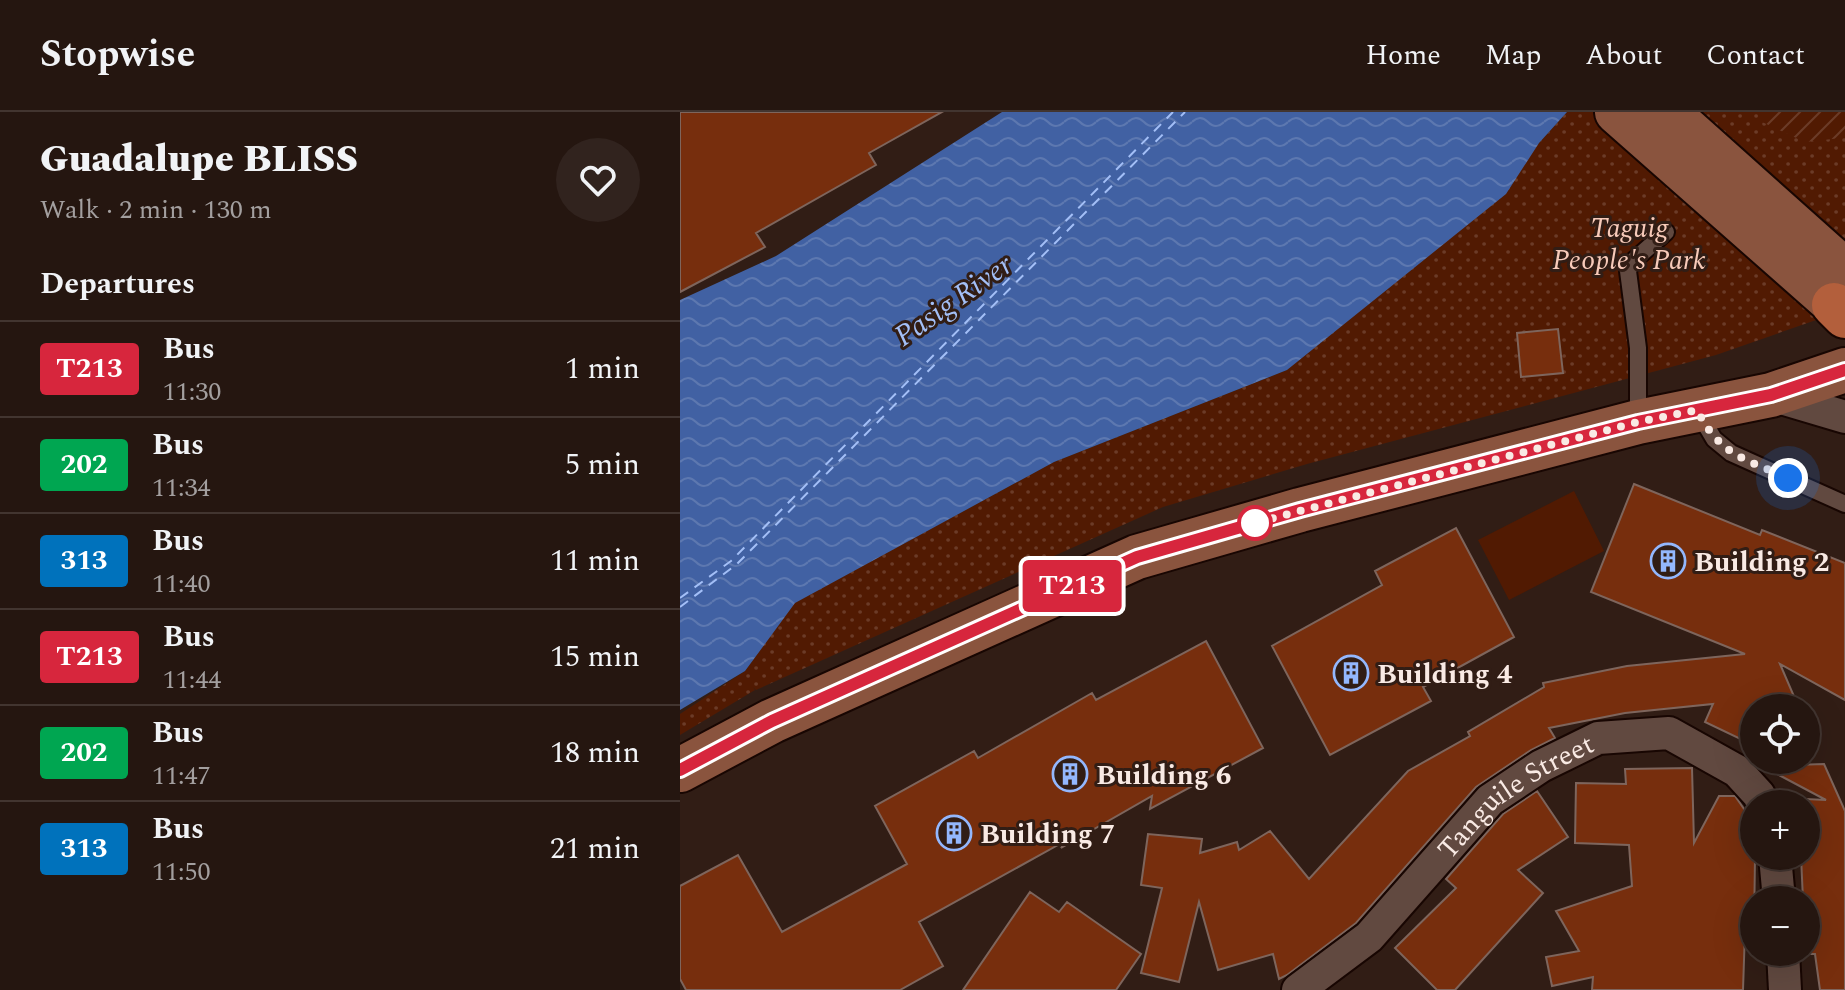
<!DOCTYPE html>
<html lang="en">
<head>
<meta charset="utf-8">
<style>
  body { margin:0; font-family:Spectral,serif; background:#31231e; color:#f1f3f6; height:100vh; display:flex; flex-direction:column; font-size:30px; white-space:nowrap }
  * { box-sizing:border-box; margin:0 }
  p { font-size:26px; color:#a39f9f }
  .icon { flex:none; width:44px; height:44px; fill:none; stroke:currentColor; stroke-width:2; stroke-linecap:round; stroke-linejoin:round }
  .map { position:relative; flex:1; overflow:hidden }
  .drawer { display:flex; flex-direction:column; background:#251610; width:680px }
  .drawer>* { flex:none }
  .badge { padding:0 16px; border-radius:6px; font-size:28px; line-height:52px }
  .tools { position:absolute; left:1060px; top:582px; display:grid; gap:16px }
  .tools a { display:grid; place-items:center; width:80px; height:80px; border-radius:50%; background:#251610; box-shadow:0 8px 32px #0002,0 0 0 2px #423530; font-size:40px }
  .you { position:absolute; width:40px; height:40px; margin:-20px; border:6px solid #fff; border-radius:50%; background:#1a73e8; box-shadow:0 0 0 12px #1a73e833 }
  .map>.badge { position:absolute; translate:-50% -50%; box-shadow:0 0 0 4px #fff }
  h2 { padding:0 40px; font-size:30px; line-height:72px }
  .round { display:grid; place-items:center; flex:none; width:84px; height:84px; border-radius:42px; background:#31231e }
  .summary { display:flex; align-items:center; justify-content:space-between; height:136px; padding:0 40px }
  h1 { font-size:38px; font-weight:800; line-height:60px }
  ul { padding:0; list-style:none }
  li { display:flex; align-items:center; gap:24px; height:96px; padding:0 40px; border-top:2px solid #423530 }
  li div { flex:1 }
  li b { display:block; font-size:30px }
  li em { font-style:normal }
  li .badge { min-width:88px; font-weight:700; text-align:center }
  header { display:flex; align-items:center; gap:48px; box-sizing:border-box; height:112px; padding:0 40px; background:#251610; border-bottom:2px solid #423530 }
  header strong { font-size:38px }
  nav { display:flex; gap:44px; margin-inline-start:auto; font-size:28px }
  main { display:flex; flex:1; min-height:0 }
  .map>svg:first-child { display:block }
  .grass { fill:#511a02 }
  .park { fill:url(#park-dots) }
  .garden { fill:url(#garden-furrows) }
  .water { fill:url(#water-waves) }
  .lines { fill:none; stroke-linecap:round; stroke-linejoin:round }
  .ferry { stroke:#a3bff7; stroke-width:2; stroke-dasharray:10 8; stroke-linecap:butt }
  .building { fill:#772e0d; stroke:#7e655c; stroke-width:2 }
  .service-casing { stroke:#180602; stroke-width:20 }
  .minor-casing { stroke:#180602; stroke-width:36 }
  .secondary-casing { stroke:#180602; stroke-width:48 }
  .primary-casing { stroke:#180602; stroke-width:48 }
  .service { stroke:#614940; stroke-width:16 }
  .minor { stroke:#614940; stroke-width:32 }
  .secondary { stroke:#8a543e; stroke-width:44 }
  .primary { stroke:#b35f3c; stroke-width:44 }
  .line-casing { stroke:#fff; stroke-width:18 }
  .line { stroke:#d7263d; stroke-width:12 }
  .walk { stroke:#f9eae4; stroke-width:8; stroke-dasharray:0 14.4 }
  .stop-dot { fill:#fff; stroke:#d7263d; stroke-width:4 }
  .labels { text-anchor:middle; stroke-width:6; stroke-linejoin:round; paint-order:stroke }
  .park-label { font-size:28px; font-style:italic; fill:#f7cab9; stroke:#311d15 }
  .poi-label { font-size:28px; font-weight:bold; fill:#f9eae4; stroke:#311d15; text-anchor:start }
  .street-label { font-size:28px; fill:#f9eae4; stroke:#311d15 }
  .water-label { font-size:30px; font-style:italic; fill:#a3bff7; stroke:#311d15 }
</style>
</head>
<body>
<header>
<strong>Stopwise</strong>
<nav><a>Home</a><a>Map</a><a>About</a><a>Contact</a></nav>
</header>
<main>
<section class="drawer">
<div class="summary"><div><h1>Guadalupe BLISS</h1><p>Walk · 2 min · 130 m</p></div><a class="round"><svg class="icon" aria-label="heart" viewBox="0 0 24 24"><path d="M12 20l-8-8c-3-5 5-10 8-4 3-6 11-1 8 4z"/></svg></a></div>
<h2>Departures</h2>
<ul>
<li><span class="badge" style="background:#d7263d;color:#fff">T213</span><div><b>Bus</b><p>11:30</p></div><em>1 min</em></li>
<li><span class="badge" style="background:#00a651;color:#fff">202</span><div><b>Bus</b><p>11:34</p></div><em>5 min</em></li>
<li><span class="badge" style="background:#0072bc;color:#fff">313</span><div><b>Bus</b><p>11:40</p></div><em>11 min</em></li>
<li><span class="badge" style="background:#d7263d;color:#fff">T213</span><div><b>Bus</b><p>11:44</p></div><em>15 min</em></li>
<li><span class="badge" style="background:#00a651;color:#fff">202</span><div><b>Bus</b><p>11:47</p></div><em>18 min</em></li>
<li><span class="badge" style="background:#0072bc;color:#fff">313</span><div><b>Bus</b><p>11:50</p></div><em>21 min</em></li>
</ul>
</section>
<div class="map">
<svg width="1165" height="878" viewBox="0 0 1165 878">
  <defs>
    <pattern id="park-dots" width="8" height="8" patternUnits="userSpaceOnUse" patternTransform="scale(2)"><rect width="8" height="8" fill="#511a02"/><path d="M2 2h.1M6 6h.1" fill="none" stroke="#6b3b27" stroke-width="1.8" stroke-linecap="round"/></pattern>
    <pattern id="garden-furrows" width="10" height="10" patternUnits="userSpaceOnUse" patternTransform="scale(2)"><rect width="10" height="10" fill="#511a02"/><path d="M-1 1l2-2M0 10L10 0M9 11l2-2" fill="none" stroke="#6b3b27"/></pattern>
    <pattern id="water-waves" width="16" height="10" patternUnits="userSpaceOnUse" patternTransform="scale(2)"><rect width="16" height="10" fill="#4161a3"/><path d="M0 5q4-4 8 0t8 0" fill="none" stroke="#5d78b0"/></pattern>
  </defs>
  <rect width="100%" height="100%" fill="#311d15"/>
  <!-- grass -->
  <path class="grass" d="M 894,379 L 924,439 L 829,488 L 798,428 Z"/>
  <!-- park -->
  <path class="park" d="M 887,0 L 1165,0 L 1165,198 L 1036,243 L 627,352 L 483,395 L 76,578 L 73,575 L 75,578 L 0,623 L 0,602 L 65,559 L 114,491 L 374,350 L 607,258 L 859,31 Z"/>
  <!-- garden -->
  <path class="garden" d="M 1087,0 L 1165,0 L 1165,21 L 1161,26 L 1125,30 L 1082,10 Z"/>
  <!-- water -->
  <path class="water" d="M 322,0 L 887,0 L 859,31 L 826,82 L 607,258 L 374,350 L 115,491 L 65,559 L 0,598 L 0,188 L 96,144 Z"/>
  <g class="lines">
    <!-- ferry -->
    <path class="ferry" d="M 0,486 L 51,449 L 493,0
      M 0,495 L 57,452 L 505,0"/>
  </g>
  <!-- building -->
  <path class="building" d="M 0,0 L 262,0 L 189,41 L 196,53 L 76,121 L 85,135 L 0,180 Z
    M 878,217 L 883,261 L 841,265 L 837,221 Z
    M 954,372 L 1080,423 L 1082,418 L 1165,451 L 1165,588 L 1100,552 L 1119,596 L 1074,596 L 1073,633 L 1025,610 L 1033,592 L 945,601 L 869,616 L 875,626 L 851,638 L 796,675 L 676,811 L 607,863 L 599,867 L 593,842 L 538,858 L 519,790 L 499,870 L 461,861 L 482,776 L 461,773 L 468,722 L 522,727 L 520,741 L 557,730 L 559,738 L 590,719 L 629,767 L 728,659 L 790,624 L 788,620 L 864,575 L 863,571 L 947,554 L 1065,542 L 911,480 Z
    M 776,416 L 834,525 L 743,575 L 751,589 L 650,643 L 592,534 L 702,473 L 695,459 Z
    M 526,529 L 583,636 L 470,697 L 472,684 L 381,736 L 387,728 L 239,810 L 263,854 L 220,878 L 6,878 L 0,867 L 0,774 L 58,743 L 102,820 L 227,752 L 195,694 L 294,639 L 298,646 L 412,581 L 416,588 Z
    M 1144,652 L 1165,699 L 1165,878 L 1140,878 L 1135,842 L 1126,842 L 1126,788 L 1123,788 L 1121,744 L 1126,744 L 1126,687 L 1146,688 L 1082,654 Z
    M 1012,656 L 1014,731 L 1039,684 L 1055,684 L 1071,707 L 1070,744 L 1075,744 L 1074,818 L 1065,818 L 1063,878 L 912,878 L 913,865 L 872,874 L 866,845 L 899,839 L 876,799 L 952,774 L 949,733 L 895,731 L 896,671 L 946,672 L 945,657 Z
    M 857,679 L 888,725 L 838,758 L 863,781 L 775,878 L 757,878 L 715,836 L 776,776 L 766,767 L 823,702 Z
    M 350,780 L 379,800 L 387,790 L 461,842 L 436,878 L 283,878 Z"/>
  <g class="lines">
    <!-- service casing -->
    <g class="service-casing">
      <path id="service" d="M 1018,300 L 1034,327 L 1051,341 L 1165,392
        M 958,309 L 958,236 L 948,159 L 952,150 L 986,120"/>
    </g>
    <!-- minor casing -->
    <g class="minor-casing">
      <g id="minor">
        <path d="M 1091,283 L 1165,305"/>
        <path d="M 1095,744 L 1099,788"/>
        <path d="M 1103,840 L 1105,878"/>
        <path id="s1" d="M 618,878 L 689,825 L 810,688 L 861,654 L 918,626 L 989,621 L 1057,659 L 1079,683 L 1083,692"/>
      </g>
    </g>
    <!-- secondary casing -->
    <g class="secondary-casing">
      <path id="secondary" d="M 937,0 L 1165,201
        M 987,0 L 1165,159
        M 0,658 L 92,609 L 457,445 L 620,398 L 958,310 L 1091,283 L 1165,258"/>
    </g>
    <!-- primary casing -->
    <g class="primary-casing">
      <path id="primary" d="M 1154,193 L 1165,204"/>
    </g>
    <!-- service -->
    <use href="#service" class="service"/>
    <!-- minor -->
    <use href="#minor" class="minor"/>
    <!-- secondary -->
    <use href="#secondary" class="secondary"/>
    <!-- primary -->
    <use href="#primary" class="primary"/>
  </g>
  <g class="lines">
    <!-- line casing -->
    <g class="line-casing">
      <path id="line" d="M 0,658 L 92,609 L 457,445 L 620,398 L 958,310 L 1091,283 L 1165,258"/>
    </g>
    <!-- line -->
    <use href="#line" class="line"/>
    <!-- walk -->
    <path class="walk" d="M 575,411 L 563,414 L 958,310 L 1017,298 C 1041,344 1063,346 1108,366"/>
  </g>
  <!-- icons -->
  <defs>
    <g id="building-ring" transform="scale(1.8)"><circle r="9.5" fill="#311d15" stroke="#93b7fd" stroke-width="1.5"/><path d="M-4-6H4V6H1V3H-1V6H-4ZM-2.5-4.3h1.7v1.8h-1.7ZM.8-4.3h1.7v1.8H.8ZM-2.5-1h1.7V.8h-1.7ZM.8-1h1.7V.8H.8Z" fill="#93b7fd"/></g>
  </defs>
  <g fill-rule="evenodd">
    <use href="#building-ring" x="988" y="449"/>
    <use href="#building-ring" x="671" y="561"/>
    <use href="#building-ring" x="390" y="662"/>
    <use href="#building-ring" x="274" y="721"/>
  </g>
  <!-- markers -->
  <circle class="stop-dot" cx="575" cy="411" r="16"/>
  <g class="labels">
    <!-- park labels -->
    <g class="park-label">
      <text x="949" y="125">Taguig<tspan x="949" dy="32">People's Park</tspan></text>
    </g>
    <!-- poi labels -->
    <g class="poi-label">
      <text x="1014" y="459">Building 2</text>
      <text x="697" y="571">Building 4</text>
      <text x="416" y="672">Building 6</text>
      <text x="300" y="731">Building 7</text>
    </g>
    <!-- street labels -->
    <g class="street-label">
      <text dy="10" stroke="none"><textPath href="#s1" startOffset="294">Tanguile Street</textPath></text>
    </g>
    <!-- water labels -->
    <g class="water-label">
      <text transform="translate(273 188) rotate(-35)" y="10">Pasig River</text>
    </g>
  </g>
</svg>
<div class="tools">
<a><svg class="icon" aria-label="locate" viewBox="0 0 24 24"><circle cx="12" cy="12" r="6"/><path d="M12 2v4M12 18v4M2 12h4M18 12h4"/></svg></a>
<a>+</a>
<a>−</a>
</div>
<div class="you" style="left:1108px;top:366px"></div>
<b class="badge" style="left:392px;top:474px;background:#d7263d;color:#fff">T213</b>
</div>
</main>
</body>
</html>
